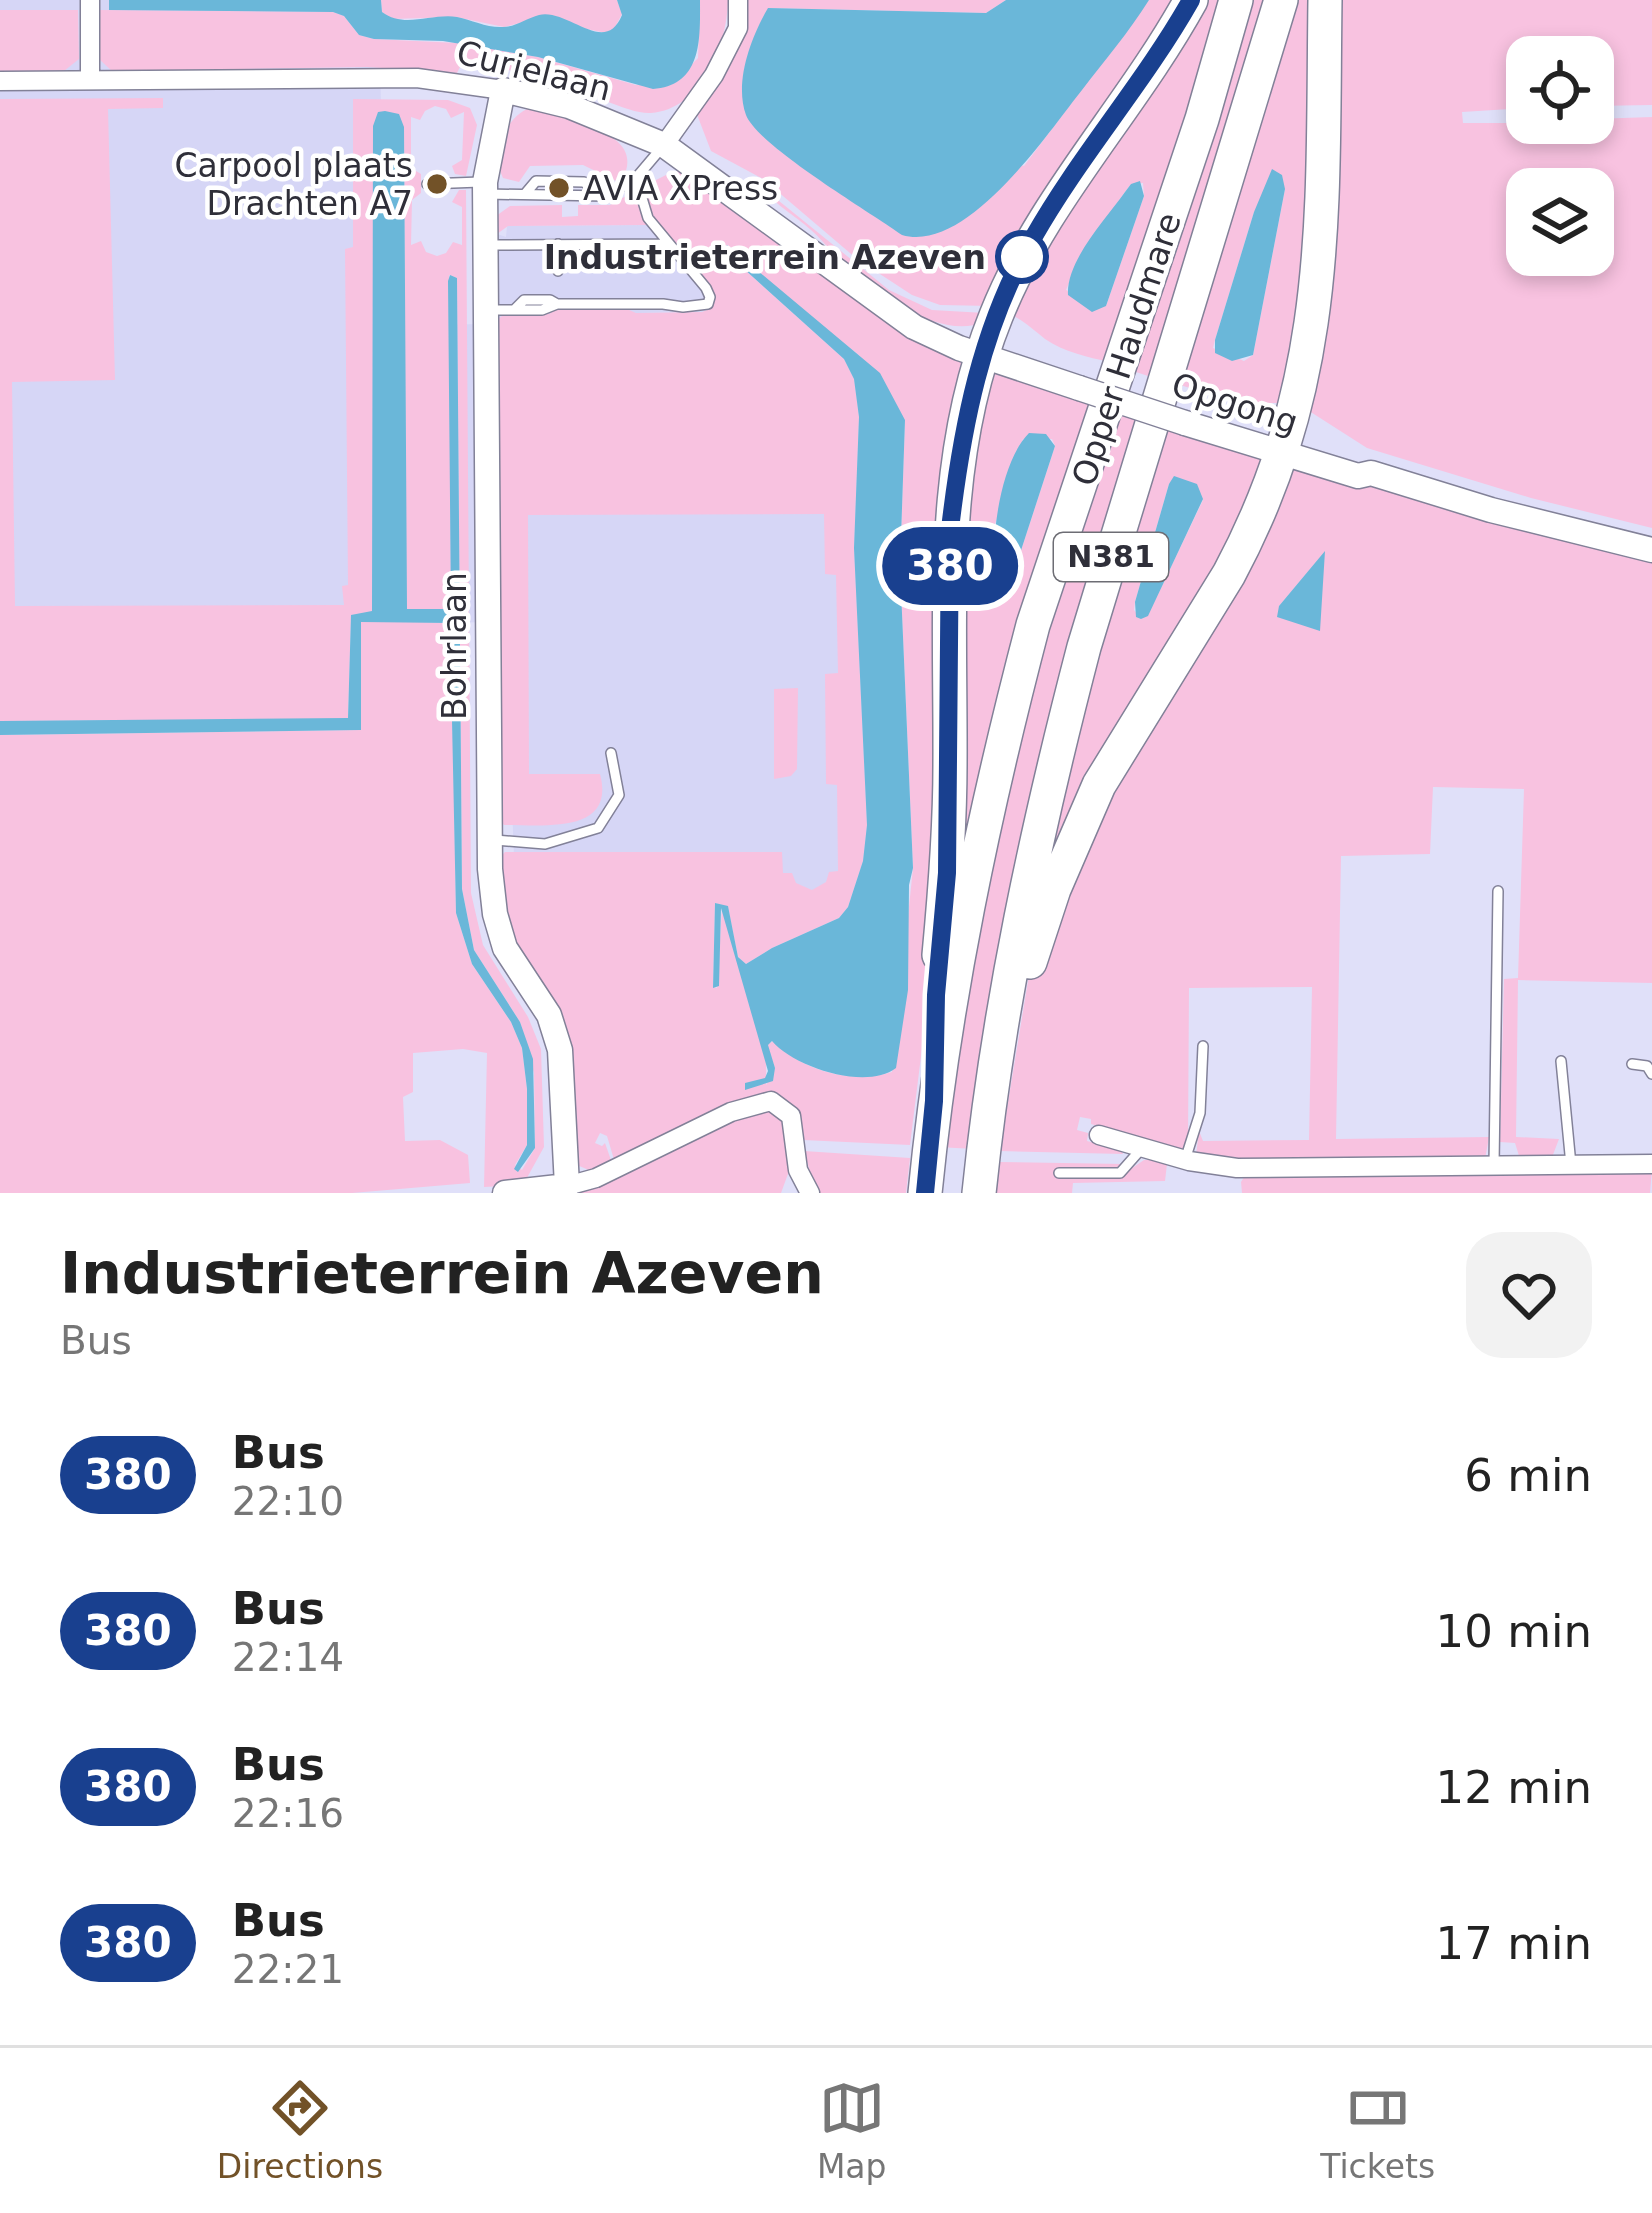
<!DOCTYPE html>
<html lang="en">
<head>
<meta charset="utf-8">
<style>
  body { margin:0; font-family:"DejaVu Sans",sans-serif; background:#f2f2f2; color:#222; height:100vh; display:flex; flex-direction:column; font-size:45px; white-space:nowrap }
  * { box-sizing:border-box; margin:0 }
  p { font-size:39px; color:#767676 }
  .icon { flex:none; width:66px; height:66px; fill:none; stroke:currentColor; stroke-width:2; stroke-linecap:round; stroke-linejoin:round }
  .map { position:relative; height:1193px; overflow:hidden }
  .panel { display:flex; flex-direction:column; background:#fff; flex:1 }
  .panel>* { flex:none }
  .badge { padding:0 24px; border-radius:39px; font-size:42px; line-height:78px }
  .fabs { position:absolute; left:1506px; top:36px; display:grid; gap:24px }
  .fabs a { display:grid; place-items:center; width:108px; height:108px; border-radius:24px; background:#fff; box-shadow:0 6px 18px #0003; font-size:60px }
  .map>.badge { position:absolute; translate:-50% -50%; box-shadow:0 0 0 6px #fff }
  .round { display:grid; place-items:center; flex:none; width:126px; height:126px; border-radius:36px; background:#f2f2f2 }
  .headline { display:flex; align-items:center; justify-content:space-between; height:204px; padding:0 60px }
  h1 { font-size:57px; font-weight:600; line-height:90px }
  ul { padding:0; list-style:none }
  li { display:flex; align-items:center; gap:36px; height:156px; padding:0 60px }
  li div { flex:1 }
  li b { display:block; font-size:45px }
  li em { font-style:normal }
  li .badge { min-width:132px; font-weight:700; text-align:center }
  .tab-bar { display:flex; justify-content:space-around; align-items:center; height:168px; border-top:3px solid #e0e0e0; background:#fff; font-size:33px; color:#767676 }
  .tab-bar a { display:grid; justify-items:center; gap:6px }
  .tab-bar .selected { color:#725228 }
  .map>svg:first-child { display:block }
  .built { fill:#d6d6f6 }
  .green { fill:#f8c2e0; fill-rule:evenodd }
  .water { fill:#6ab7d9 }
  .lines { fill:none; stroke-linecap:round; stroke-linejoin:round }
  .lane-casing { stroke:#828198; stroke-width:12 }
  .street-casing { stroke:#828198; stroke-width:21 }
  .secondary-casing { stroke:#828198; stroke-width:27 }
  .highway-casing { stroke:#828198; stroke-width:36 }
  .lane { stroke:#fff; stroke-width:9 }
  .street { stroke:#fff; stroke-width:18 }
  .secondary { stroke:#fff; stroke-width:24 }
  .highway { stroke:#fff; stroke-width:33 }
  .secondary-bridge-casing { stroke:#828198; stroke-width:27; stroke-linecap:butt }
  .secondary-bridge { stroke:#fff; stroke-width:24 }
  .line-casing { stroke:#fff; stroke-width:27 }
  .line { stroke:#19408f; stroke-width:18 }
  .poi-dot { fill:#725228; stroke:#fff; stroke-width:4.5 }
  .stop-dot { fill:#fff; stroke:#19408f; stroke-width:6 }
  .labels { text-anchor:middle; stroke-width:9; stroke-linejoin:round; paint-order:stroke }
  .shield { fill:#fff; stroke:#6d6d74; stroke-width:3 }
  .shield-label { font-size:30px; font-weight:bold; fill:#2f2f39 }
  .street-label { font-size:33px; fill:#2f2f39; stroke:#fff }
  .poi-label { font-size:33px; fill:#2f2f39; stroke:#fff; text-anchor:end }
  .stop-label { font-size:33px; font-weight:bold; fill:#2f2f39; stroke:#fff; text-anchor:end }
</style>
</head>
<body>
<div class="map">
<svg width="1652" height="1193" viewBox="0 0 1652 1193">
  <rect width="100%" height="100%" fill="#e0e0f9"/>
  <!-- built -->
  <path class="built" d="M 0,0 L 379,0 L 385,325 L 495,324 L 497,234 L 506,237 L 507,226 L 647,225 L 657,236 L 664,232 L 714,293 L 712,308 L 702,312 L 504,315 L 496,321 L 869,324 L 871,896 L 516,909 L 505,623 L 0,612 Z"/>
  <!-- green -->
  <path class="green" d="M 381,0 L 617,0 L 622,14 L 614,29 L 606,33 L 582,28 L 552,15 L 504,27 L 456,17 L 391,19 L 382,12 Z
    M 700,0 L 728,0 C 727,46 702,109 651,113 C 631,115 583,90 561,83 C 531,74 500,68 469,63 L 461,65 L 457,73 L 367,67 L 112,71 L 99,59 L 98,10 L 333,12 L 344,16 L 359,35 L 374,39 L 458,43 L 538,57 L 636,85 L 673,84 L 698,58 Z
    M 744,0 L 1006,0 L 986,13 L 769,8 L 744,69 L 1024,166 L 1149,0 L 1186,0 L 991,306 L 940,305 L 912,295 L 857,259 L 763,179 L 711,151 L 696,112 C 726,75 743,48 744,0 Z
    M 1196,0 L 1226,0 L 1109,362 C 1088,357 1064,352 1045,339 C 1031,328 1022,319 1005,312 ZM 1143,183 L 1144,196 L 1106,306 L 1066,290 L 1082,253 L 1125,192 L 1131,184 Z
    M 1245,0 L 1272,0 L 1157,379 L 1127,369 Z
    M 1289,0 L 1321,0 L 1292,403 L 1237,403 L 1174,383 ZM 1285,189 L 1253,355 L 1244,361 L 1213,348 L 1215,340 L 1254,212 Z
    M 1330,0 L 1652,0 L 1652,105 L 1593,106 L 1593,57 L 1527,57 L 1527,108 L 1462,112 L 1463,123 L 1593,123 L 1593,119 L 1652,117 L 1652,528 L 1531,498 L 1367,448 L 1306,409 ZM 1527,189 L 1593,189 L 1593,255 L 1527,255 Z
    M 0,10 L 78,10 L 79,59 L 64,71 L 0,71 Z
    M 163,98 L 163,108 L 108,109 L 115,380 L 12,382 L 15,606 L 344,605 L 342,586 L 348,585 L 345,249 L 353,247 L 353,99 L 448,100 L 470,108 L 477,125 L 466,176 L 455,174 L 452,166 L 462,160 L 464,112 L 451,118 L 446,109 L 435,106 L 425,111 L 420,120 L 411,117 L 411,168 L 421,174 L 421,193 L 412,200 L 411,245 L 421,241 L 426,252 L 437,256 L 446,253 L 453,242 L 462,245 L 462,207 L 452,202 L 459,190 L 466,190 L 471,893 L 483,945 L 528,1017 L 541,1049 L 544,1147 L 523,1185 L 484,1187 L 487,1053 L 463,1049 L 413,1053 L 413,1092 L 403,1097 L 405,1141 L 440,1140 L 468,1155 L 470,1183 L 352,1193 L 0,1193 L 0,735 L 360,730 L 360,623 L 363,620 L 451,623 L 456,913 L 472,964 L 511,1022 L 522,1048 L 527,1089 L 527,1145 L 515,1165 L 522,1170 L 535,1148 L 534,1073 L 520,1022 L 474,950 L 462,889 L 457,278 L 449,275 L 451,609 L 406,609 L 404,127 L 372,612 L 351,615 L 348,719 L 0,721 L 0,99 Z
    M 536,106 L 616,133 L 614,139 C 629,149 631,165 622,179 L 616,181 L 583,165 L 530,166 L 519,182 L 503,178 C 490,151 507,112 536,106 Z
    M 674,171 L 691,172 L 964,361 L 938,919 L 910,1145 L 803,1140 L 796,1109 L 779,1096 L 615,1163 L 607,1136 L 600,1133 L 595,1143 L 602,1146 L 605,1143 L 612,1163 L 591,1171 L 577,1165 L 570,1082 L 509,936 L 498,859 L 505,852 L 782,852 L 783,873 L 792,873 L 796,883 L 812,890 L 826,882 L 829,872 L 838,871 L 837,785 L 826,784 L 825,674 L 838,673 L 836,575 L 825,574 L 824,514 L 528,515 L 529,774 L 600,774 C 616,834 545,825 504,825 L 497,817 L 497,319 L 504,315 L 549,314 L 558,308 L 620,306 L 636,313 L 702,312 L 712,308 L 714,293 C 689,263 647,227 644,186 ZM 723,250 L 859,355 L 905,420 L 900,567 L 913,868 L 892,1072 C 852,1085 801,1070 773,1041 L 767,1045 L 775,1068 L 766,1085 L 766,1062 L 722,908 L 717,988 L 713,987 L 715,903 L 728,907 L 738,957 L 746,964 L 772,948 L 839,918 L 848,907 L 863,861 L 867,825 L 854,548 L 859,417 L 854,379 L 844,359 Z
    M 763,188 L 889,290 L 932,310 L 985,313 L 984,322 C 944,339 887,301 856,276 C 839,263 826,243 811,230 C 796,216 771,202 763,188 Z
    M 633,192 L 647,225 L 508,226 L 497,234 L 496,216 L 510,206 L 562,205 L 562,217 L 578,216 L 578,205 L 610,205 Z
    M 988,369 L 1095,404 L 975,823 L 952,873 L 955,529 ZM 1023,439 L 1052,439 L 1055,446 L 1012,578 L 996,587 L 993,530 Z
    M 1114,409 L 1145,420 L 975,1149 L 937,1147 L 1019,715 Z
    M 1162,425 L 1265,454 L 1269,475 L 1036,882 ZM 1169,484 L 1203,500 L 1148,615 L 1141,619 L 1134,610 L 1135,602 Z
    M 1302,467 L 1652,556 L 1652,983 L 1518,980 L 1516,1137 L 1559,1139 L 1551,1160 L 1520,1159 L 1515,1143 L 1500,1142 L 1504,979 L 1518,978 L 1524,789 L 1433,787 L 1430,854 L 1341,856 L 1336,1139 L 1489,1137 L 1485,1159 L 1262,1162 L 1196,1155 L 1199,1131 L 1203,1141 L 1309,1140 L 1312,987 L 1189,988 L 1188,1144 L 1182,1151 L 1091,1124 L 1091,1119 L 1080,1117 L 1077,1130 L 1088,1133 L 1087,1141 L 1121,1150 L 1123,1154 L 1000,1151 L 1029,975 L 1056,896 L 1290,471 ZM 1324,553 L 1319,630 L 1279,606 Z
    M 798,688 L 797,769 L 791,776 L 774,779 L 774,689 Z
    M 767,1106 L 784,1113 L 792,1163 L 781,1193 L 572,1193 L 713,1126 Z
    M 804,1151 L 910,1158 L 906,1193 L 816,1193 Z
    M 1144,1160 L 1164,1160 L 1167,1164 L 1165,1181 L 1073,1183 L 1072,1193 L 995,1193 L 999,1162 L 1125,1164 L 1119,1177 Z
    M 1652,1169 L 1650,1193 L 1242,1193 L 1241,1182 L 1246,1174 Z"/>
  <!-- water -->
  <path class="water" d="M 109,0 L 381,0 L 382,12 C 404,29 432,13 457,17 C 472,20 487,28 503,27 C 516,27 527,18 539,15 C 568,8 605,57 622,15 L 617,0 L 700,0 C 700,38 703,85 653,89 L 538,57 L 443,41 L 374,39 L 359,35 L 344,16 L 333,12 L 109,10 Z
    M 1006,0 L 1149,0 C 1129,32 1105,60 1082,90 C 1047,134 967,254 902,235 C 870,212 758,146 746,115 C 734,82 751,37 768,8 L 986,13 Z
    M 385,111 L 399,114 L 404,127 L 407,609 L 451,609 L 448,281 L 450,275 L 457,278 L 462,889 L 474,950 L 520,1022 L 533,1059 L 535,1148 L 518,1172 L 514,1169 L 527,1145 L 527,1089 L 522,1048 L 511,1022 L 472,964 L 456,913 L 450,623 L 361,622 L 361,730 L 0,735 L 0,721 L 348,718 L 351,615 L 372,611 L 373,126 L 378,112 Z
    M 1272,169 L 1282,175 L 1285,189 L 1253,355 L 1232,361 L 1215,353 L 1215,340 L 1254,212 Z
    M 1140,181 L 1144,196 L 1106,306 L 1092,312 L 1068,295 C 1066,261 1105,220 1125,192 L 1131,184 Z
    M 727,245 L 880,373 L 905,420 L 900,567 L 913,868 L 909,885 L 908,990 L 896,1068 C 866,1091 794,1067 772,1041 L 768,1045 L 775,1068 L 773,1081 L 745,1090 L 745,1083 L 765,1078 L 768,1071 L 721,908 L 719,986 L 713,988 L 715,903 L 728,906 L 738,957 L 746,964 L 772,948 L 839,918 L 848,907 L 863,861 L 867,825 L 854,548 L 859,417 L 854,379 L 844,359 L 723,250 Z
    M 1029,433 L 1046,434 L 1055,446 L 1012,578 L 1001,590 L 996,587 C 989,546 999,463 1029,433 Z
    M 1174,476 L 1197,484 L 1203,499 L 1148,616 L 1141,619 L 1136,617 L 1135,602 L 1169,484 Z
    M 1325,551 L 1320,631 L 1277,617 L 1279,606 Z"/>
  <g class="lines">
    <!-- lane casing -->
    <g class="lane-casing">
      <path id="lane" d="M 427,184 L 480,182
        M 486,194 L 605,196 L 636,178 L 664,145
        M 525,194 L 536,181 L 584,182 L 598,194
        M 488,245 L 668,244
        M 558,271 L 558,244
        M 486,310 L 542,310 L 557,304 L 663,304 L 683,307 L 708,304 L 710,297 L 706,288 L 648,218 L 636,178
        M 514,310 L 524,300 L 550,300 L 557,304
        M 495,840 L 545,844 L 598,828 L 619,795 L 611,753
        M 1561,1061 L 1571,1165
        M 1632,1064 L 1647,1066 L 1652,1074
        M 1185,1160 L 1200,1113 L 1203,1046
        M 1494,1165 L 1498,891
        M 1059,1173 L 1120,1173 L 1143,1147"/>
    </g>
    <!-- street casing -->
    <g class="street-casing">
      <path id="street" d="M 90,80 L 90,0
        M 0,81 L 417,78 L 503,90
        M 664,145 L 714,75 L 738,28 L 738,0
        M 1099,1135 L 1189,1161 L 1237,1168 L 1652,1164
        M 567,1186 L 596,1178 L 731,1112 L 771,1101 L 791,1116 L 798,1170 L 810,1193"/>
    </g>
    <!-- secondary casing -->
    <g class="secondary-casing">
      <path id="secondary" d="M 1185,423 L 1358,476 L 1371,473 L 1491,510 L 1652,550
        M 505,1193 L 567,1186 L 560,1050 L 549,1015 L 505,948 L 495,914 L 490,869 L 485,182 L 503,90 L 569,106 L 664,145 L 914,327 L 959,348 L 1079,388"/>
    </g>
    <!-- highway casing -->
    <g class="highway-casing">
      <path id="highway" d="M 939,955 C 945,892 950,828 950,765 C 951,614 938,459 996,316 C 1042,200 1131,109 1191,0
        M 1030,962 L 1054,889 L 1099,785 L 1229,574 C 1333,380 1322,211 1325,0
        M 925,1193 C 944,1001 984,812 1033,625 L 1202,119 L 1236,0
        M 979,1193 C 998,1007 1037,827 1084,647 L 1281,0"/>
    </g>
    <!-- lane -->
    <use href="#lane" class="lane"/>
    <!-- street -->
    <use href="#street" class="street"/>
    <!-- secondary -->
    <use href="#secondary" class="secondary"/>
    <!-- highway -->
    <use href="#highway" class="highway"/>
    <!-- secondary-bridge casing -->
    <g class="secondary-bridge-casing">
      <path id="secondary-bridge" d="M 1079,388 L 1185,423"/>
    </g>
    <!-- secondary-bridge -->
    <use href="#secondary-bridge" class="secondary-bridge"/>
  </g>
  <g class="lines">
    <!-- line casing -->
    <g class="line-casing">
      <path id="line" d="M 925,1193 L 934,1101 L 936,995 L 947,873 L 950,529 C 962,427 981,327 1033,238 C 1080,155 1144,83 1191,0"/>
    </g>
    <!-- line -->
    <use href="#line" class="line"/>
  </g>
  <!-- markers -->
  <g class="poi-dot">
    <circle cx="437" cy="184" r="12"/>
    <circle cx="559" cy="188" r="12"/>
  </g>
  <circle class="stop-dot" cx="1022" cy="257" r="24"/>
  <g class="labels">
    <!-- shield labels -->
    <rect class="shield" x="1054" y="533" width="114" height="48" rx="9"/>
    <g class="shield-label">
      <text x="1111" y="567">N381</text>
    </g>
    <!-- street labels -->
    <g class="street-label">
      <text transform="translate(534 70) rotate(14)" y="12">Curielaan</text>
      <text transform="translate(1126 349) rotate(-72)" y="12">Opper Haudmare</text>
      <text transform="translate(1235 403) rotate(18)" y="12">Opgong</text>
      <text transform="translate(454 646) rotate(-90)" y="12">Bohrlaan</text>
    </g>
    <!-- poi labels -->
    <g class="poi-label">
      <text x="413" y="177">Carpool plaats<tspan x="413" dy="38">Drachten A7</tspan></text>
      <text x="583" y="200" text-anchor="start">AVIA XPress</text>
    </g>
    <!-- stop labels -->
    <g class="stop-label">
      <text x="986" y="269">Industrieterrein Azeven</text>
    </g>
  </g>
</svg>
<div class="fabs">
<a><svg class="icon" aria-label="locate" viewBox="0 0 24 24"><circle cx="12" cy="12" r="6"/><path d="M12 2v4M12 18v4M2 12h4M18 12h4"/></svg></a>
<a><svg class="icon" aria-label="layers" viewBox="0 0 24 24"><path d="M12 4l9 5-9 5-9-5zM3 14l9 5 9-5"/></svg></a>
</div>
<b class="badge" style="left:950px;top:566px;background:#19408f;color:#fff">380</b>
</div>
<section class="panel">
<div class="headline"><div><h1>Industrieterrein Azeven</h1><p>Bus</p></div><a class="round"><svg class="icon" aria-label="heart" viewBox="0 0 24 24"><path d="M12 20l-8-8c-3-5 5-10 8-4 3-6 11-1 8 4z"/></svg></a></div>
<ul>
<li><span class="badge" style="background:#19408f;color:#fff">380</span><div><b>Bus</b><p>22:10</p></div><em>6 min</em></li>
<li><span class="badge" style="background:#19408f;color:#fff">380</span><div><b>Bus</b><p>22:14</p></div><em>10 min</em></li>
<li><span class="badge" style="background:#19408f;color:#fff">380</span><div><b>Bus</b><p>22:16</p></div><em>12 min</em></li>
<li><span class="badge" style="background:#19408f;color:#fff">380</span><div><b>Bus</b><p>22:21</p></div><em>17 min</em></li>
</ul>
</section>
<nav class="tab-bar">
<a class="selected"><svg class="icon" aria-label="directions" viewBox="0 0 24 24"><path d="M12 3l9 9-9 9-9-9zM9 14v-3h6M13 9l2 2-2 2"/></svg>Directions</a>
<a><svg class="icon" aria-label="map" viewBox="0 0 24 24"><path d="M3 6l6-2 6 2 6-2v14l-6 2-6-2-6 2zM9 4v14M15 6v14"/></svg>Map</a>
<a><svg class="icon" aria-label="tickets" viewBox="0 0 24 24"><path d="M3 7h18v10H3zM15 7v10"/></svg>Tickets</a>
</nav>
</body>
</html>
